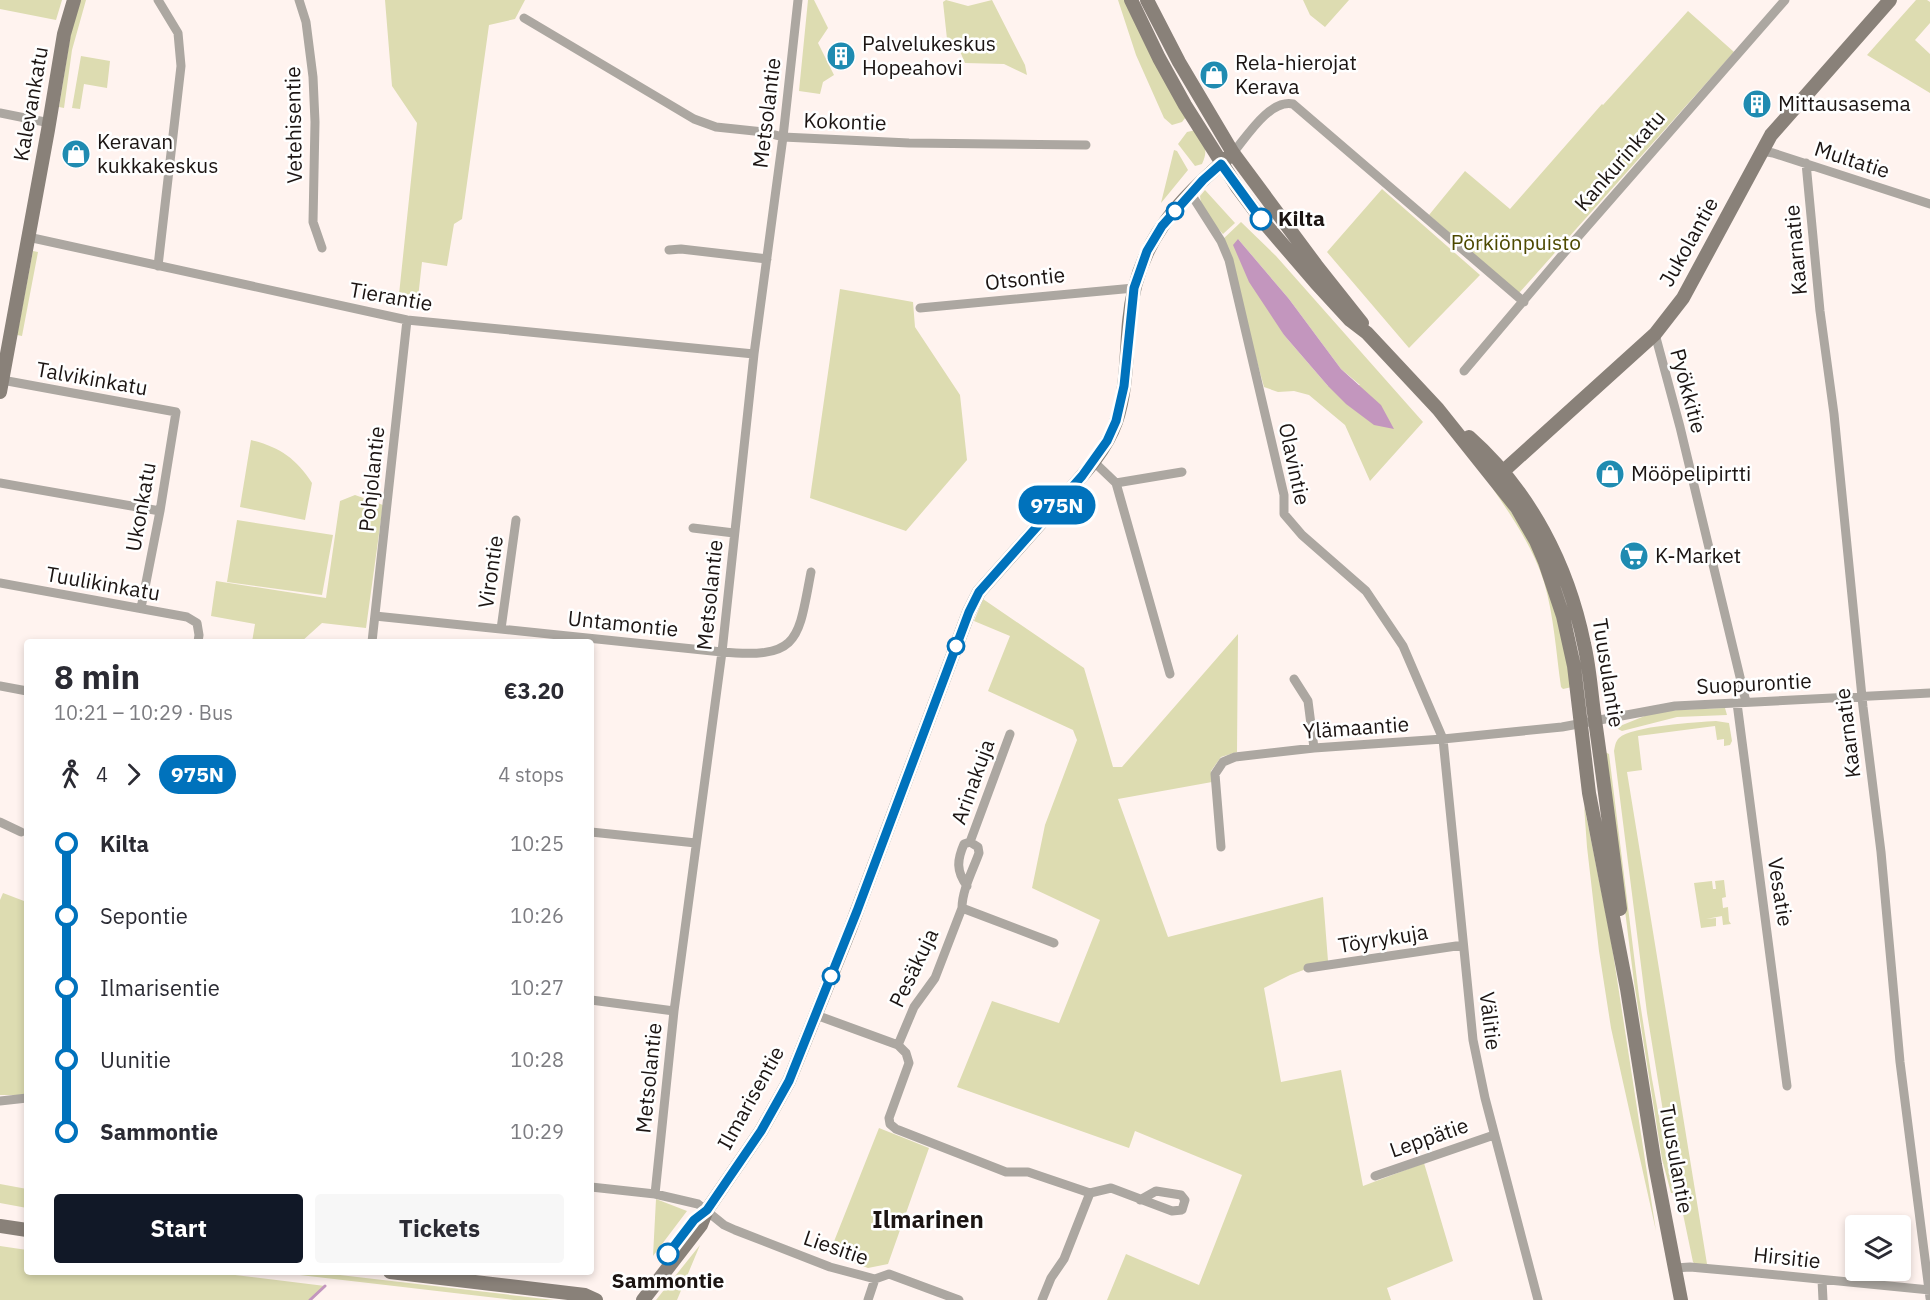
<!DOCTYPE html>
<html lang="en">
<head>
<meta charset="utf-8">
<style>
  body { margin:0; font-family:"IBM Plex Sans",sans-serif; background:#f7f7f7; color:#2b2b33; height:100vh; display:flex; flex-direction:column; font-size:22px; white-space:nowrap }
  * { box-sizing:border-box; margin:0 }
  p { font-size:20px; color:#7c7c81 }
  .icon { flex:none; width:33px; height:33px; fill:none; stroke:currentColor; stroke-width:2; stroke-linecap:round; stroke-linejoin:round }
  .map { position:relative; flex:1; overflow:hidden }
  .side { position:absolute; left:24px; top:639px; width:570px; height:636px; display:flex; flex-direction:column; background:#fff; border-radius:6px; box-shadow:0 3px 9px #0003 }
  .side>* { flex:none }
  .badge { padding:0 12px; border-radius:20px; font-size:21px; line-height:39px }
  .controls { position:absolute; left:1845px; top:1215px; display:grid; gap:12px }
  .controls a { display:grid; place-items:center; width:66px; height:66px; border-radius:6px; background:#fff; box-shadow:0 3px 9px #0003; font-size:30px }
  .map>.badge { position:absolute; translate:-50% -50%; box-shadow:0 0 0 3px #fff }
  .legs { display:flex; align-items:center; gap:9px; height:66px; padding:0 30px; font-size:20px }
  .legs p { margin-inline-start:auto }
  .headline { display:flex; align-items:center; justify-content:space-between; height:102px; padding:0 30px }
  h1 { font-size:33px; font-weight:800; line-height:45px }
  .button { display:flex; gap:12px; margin-top:auto; padding:12px 30px }
  .button a { flex:1; height:69px; border-radius:6px; background:#111827; color:#fff; font-size:24px; font-weight:800; line-height:69px; text-align:center }
  .button a+a { background:#f7f7f7; color:#2b2b33 }
  ul { padding:0 30px; list-style:none }
  li { display:flex; align-items:center; gap:21px; height:72px; font-size:22px }
  li i { display:grid; place-items:center; width:9px; height:100%; margin:0 8px; background:currentColor }
  li i::after { content:''; width:15px; height:15px; margin:-8px; border:4px solid; border-radius:50%; background:#fff }
  li p { margin-inline-start:auto }
  li:first-child i { background:linear-gradient(#0000 50%,currentColor 0) }
  li:last-child i { background:linear-gradient(currentColor 50%,#0000 0) }
  .map>svg:first-child { display:block }
  .green { fill:#dddcb1; fill-rule:evenodd }
  .water { fill:#c396be }
  .lines { fill:none; stroke-linecap:round; stroke-linejoin:round }
  .stream { stroke:#c396be; stroke-width:3 }
  .street { stroke:#aca7a1; stroke-width:9 }
  .secondary { stroke:#898179; stroke-width:14 }
  .line-1-casing { stroke:#fff; stroke-width:14 }
  .line-1 { stroke:#0072bc; stroke-width:9 }
  .stop-1-dot { fill:#fff; stroke:#0072bc; stroke-width:3 }
  .labels { text-anchor:middle; stroke-width:5; stroke-linejoin:round; paint-order:stroke }
  .poi-label { font-size:21px; fill:#1c1513; stroke:#fff; text-anchor:start }
  .street-label { font-size:21px; fill:#1c1513; stroke:#fff }
  .stop-label { font-size:21px; font-weight:bold; fill:#1c1513; stroke:#fff; text-anchor:start }
  .park-label { font-size:21px; fill:#4d4900; stroke:#fff }
  .quarter-label { font-size:24px; font-weight:bold; fill:#1c1513; stroke:#fff }
</style>
</head>
<body>
<div class="map">
<svg width="1930" height="1300" viewBox="0 0 1930 1300">
  <rect width="100%" height="100%" fill="#fff3ef"/>
  <!-- green -->
  <path class="green" d="M 0,0 L 62,0 L 56,20 L 0,9 Z
    M 80,0 L 86,0 L 72,50 L 64,108 L 59,107 L 71,32 Z
    M 385,0 L 525,0 L 515,19 L 489,25 L 462,219 L 454,224 L 447,266 L 422,262 L 417,307 L 398,304 L 417,123 L 392,86 Z
    M 808,0 L 814,0 L 828,28 L 818,43 L 834,75 L 823,82 L 820,94 L 799,91 Z
    M 946,0 L 968,6 L 992,0 L 1025,65 L 1027,75 L 1004,64 L 965,63 L 959,49 L 947,39 L 943,2 Z
    M 1118,0 L 1126,0 L 1186,117 L 1182,122 L 1172,125 L 1164,118 L 1136,55 Z
    M 1303,0 L 1349,0 L 1325,27 L 1310,15 Z
    M 1916,0 L 1927,0 L 1930,2 L 1930,23 L 1915,40 L 1930,54 L 1930,93 L 1867,55 Z
    M 1688,11 L 1734,52 L 1519,293 L 1429,215 L 1465,171 L 1510,209 L 1602,104 L 1603,105 Z
    M 81,56 L 110,61 L 107,88 L 84,84 L 80,109 L 72,108 Z
    M 1196,130 C 1204,144 1209,149 1202,164 L 1195,166 L 1178,144 L 1187,132 Z
    M 1174,150 L 1177,151 L 1188,170 L 1161,203 Z
    M 1382,189 L 1480,275 L 1409,348 L 1327,252 Z
    M 1205,190 L 1235,223 L 1223,234 C 1212,222 1201,212 1200,196 Z
    M 1241,222 L 1276,256 L 1423,422 L 1370,481 L 1345,425 L 1309,395 L 1294,391 L 1278,392 L 1264,387 L 1229,260 L 1221,241 ZM 1238,239 L 1289,299 L 1341,369 L 1360,385 L 1328,386 L 1284,335 Z
    M 33,251 L 38,252 L 22,336 L 17,335 Z
    M 840,289 L 913,302 L 915,327 L 960,395 L 967,460 L 906,531 L 810,498 Z
    M 251,440 C 279,447 296,458 312,483 L 305,520 L 240,507 Z
    M 1493,489 L 1496,490 C 1522,525 1545,567 1557,609 C 1565,634 1568,662 1572,687 L 1563,689 L 1561,687 C 1556,652 1554,616 1544,582 C 1533,548 1513,518 1493,489 Z
    M 355,495 L 383,505 L 366,628 L 322,623 L 301,642 L 252,642 L 255,624 L 211,616 L 216,581 L 326,598 L 340,501 Z
    M 237,520 L 333,535 L 322,595 L 227,582 Z
    M 983,599 L 1084,668 L 1113,767 L 1122,767 L 1238,634 L 1237,752 L 1221,757 L 1211,771 L 1212,782 L 1118,799 L 1168,937 L 1323,897 L 1328,961 L 1290,975 L 1264,988 L 1281,1082 L 1341,1070 L 1363,1186 L 1424,1163 L 1453,1261 L 1387,1288 L 1391,1300 L 1107,1300 L 1126,1254 L 1199,1285 L 1242,1175 L 1135,1131 L 1129,1148 L 957,1087 L 992,1001 L 1059,1023 L 1100,920 L 1032,888 L 1045,825 L 1077,740 L 1073,730 L 988,691 L 1010,636 L 974,621 Z
    M 1725,708 L 1727,715 L 1677,717 L 1622,731 L 1618,729 L 1620,726 L 1652,713 L 1677,710 Z
    M 1716,721 L 1729,723 L 1732,741 L 1730,745 L 1724,746 L 1724,739 L 1717,740 L 1715,726 L 1638,736 L 1642,770 L 1627,772 L 1707,1264 L 1695,1264 L 1693,1262 L 1668,1142 L 1647,1013 L 1614,751 C 1615,747 1615,742 1619,738 C 1632,726 1697,722 1716,721 Z
    M 1605,752 L 1609,754 L 1639,996 L 1652,1079 L 1673,1193 L 1671,1193 L 1662,1159 L 1634,982 Z
    M 1584,805 L 1611,940 L 1656,1231 L 1611,1028 L 1599,951 L 1587,847 Z
    M 1724,880 L 1726,897 L 1722,898 L 1723,908 L 1728,907 L 1729,921 L 1731,924 L 1723,925 L 1722,916 L 1706,919 L 1716,918 L 1716,926 L 1701,928 L 1694,883 L 1712,881 L 1713,889 L 1716,889 L 1715,881 Z
    M 3,893 L 24,901 L 27,894 L 27,1095 L 0,1095 L 0,900 Z
    M 879,1128 L 929,1148 L 888,1264 L 868,1268 L 829,1254 Z
    M 0,1184 L 27,1189 L 27,1208 L 0,1203 Z
    M 656,1199 L 687,1211 L 653,1256 Z
    M 700,1245 L 677,1300 L 656,1300 Z
    M 0,1246 L 27,1250 L 27,1272 L 210,1272 L 325,1286 L 310,1300 L 0,1300 Z
    M 274,1272 L 314,1272 L 554,1300 L 514,1300 Z"/>
  <!-- water -->
  <path class="water" d="M 1238,239 L 1289,299 L 1341,369 L 1381,405 L 1394,429 L 1374,425 L 1346,404 L 1328,386 L 1284,335 L 1249,282 L 1233,245 Z"/>
  <g class="lines">
    <!-- stream -->
    <path class="stream" d="M 310,1300 L 325,1286"/>
    <!-- street -->
    <path class="street" d="M 158,0 L 178,33 L 181,66 L 158,266
      M 299,0 L 306,22 L 313,77 L 315,122 L 313,222 L 322,248
      M 524,18 L 694,119 L 716,127 L 764,132 L 783,137 L 909,143 L 1086,145
      M 0,113 L 50,123
      M 1762,151 L 1773,153 L 1930,204
      M 1233,153 C 1247,136 1270,99 1293,104 L 1524,302
      M 1806,163 L 1820,311 L 1834,414 L 1863,707 L 1881,852 L 1900,1062 L 1930,1298
      M 1191,194 L 1221,241 L 1229,260 L 1284,495 L 1284,514 L 1302,535 L 1366,591 L 1403,646 L 1443,739 L 1473,1040 L 1485,1098 L 1538,1300
      M 28,237 L 407,320 L 754,354
      M 669,250 L 681,249 L 767,259
      M 920,308 L 1134,288
      M 1655,334 L 1680,427 L 1746,702
      M 1464,371 L 1569,247 L 1785,0
      M 2,380 L 176,412 L 160,511 L 141,608
      M 1093,461 L 1116,483 L 1170,674
      M 0,483 L 160,511
      M 1116,483 L 1182,472
      M 693,528 L 734,533
      M 0,583 L 187,617 L 197,623 L 199,635 L 198,642
      M 375,616 L 722,652 C 800,659 798,640 811,572
      M 501,629 L 516,520
      M 372,642 L 407,320
      M 1294,679 L 1308,701 L 1314,748
      M 0,686 L 27,691
      M 1737,703 L 1787,1086
      M 0,822 L 21,832
      M 591,832 L 696,843
      M 970,842 L 1010,734
      M 1221,847 L 1215,774 L 1223,762 L 1235,757 L 1314,748 L 1443,739 L 1562,727 L 1675,706 L 1930,693
      M 962,908 L 1054,943
      M 1308,968 L 1463,945
      M 591,1000 L 674,1011
      M 816,1015 L 898,1045 L 906,1053 L 909,1063 L 889,1118 L 890,1124 L 896,1129 L 1006,1172 L 1028,1172 L 1090,1193
      M 898,1045 L 914,1007 L 935,978 L 962,908 C 962,890 973,870 979,853 L 978,847 L 970,842 L 964,844 C 957,860 956,871 967,886
      M 0,1101 L 27,1098
      M 1375,1176 L 1494,1135
      M 591,1187 L 655,1194 L 698,1204 L 724,1225 L 735,1230 L 830,1267 L 875,1279 L 889,1274 L 959,1300
      M 1090,1193 L 1111,1188 L 1172,1211 L 1182,1210 L 1185,1200 L 1181,1195 L 1156,1191 L 1140,1200
      M 655,1194 L 674,1011 L 722,652 L 754,354 L 783,137 L 798,0
      M 1675,1268 L 1690,1267 L 1757,1273 L 1930,1290
      M 1822,1280 L 1823,1300
      M 868,1300 L 875,1279
      M 1042,1300 L 1051,1278 L 1064,1259 L 1090,1193"/>
    <!-- secondary -->
    <path class="secondary" d="M 1131,0 L 1159,58 L 1185,105 L 1237,187 L 1261,219 L 1316,283 L 1350,320 L 1367,333 L 1438,409 L 1517,508 L 1536,541 L 1545,562 L 1563,616 L 1574,666 L 1589,793 L 1627,989 L 1655,1165 L 1681,1300
      M 1147,0 L 1179,62 L 1233,153 L 1316,265 L 1362,323
      M 0,392 L 48,130 L 64,34 L 74,0
      M 1469,437 C 1530,491 1568,565 1584,644 C 1590,669 1591,694 1595,720 C 1604,783 1612,846 1620,909
      M 1498,476 L 1655,334 L 1683,298 L 1771,135 L 1890,0
      M 0,1226 L 27,1230
      M 390,1272 L 585,1295 L 596,1300
      M 643,1300 L 701,1225 L 707,1210 L 761,1131 L 789,1081 L 849,932 L 969,612 L 979,592 C 1003,565 1028,537 1052,510 C 1075,483 1104,456 1116,422 C 1127,390 1126,355 1129,322 C 1136,242 1176,203 1233,153"/>
  </g>
  <g class="lines">
    <!-- line-1 casing -->
    <g class="line-1-casing">
      <path id="line-1" d="M 668,1254 L 694,1220 L 707,1210 L 761,1131 L 789,1081 L 857,911 L 969,612 L 979,592 L 1082,476 L 1107,441 L 1116,421 L 1124,386 L 1134,288 L 1147,251 L 1162,226 L 1203,180 L 1221,164 L 1261,219"/>
    </g>
    <!-- line-1 -->
    <use href="#line-1" class="line-1"/>
  </g>
  <!-- icons -->
  <defs>
    <g id="building-disc" transform="scale(1.5)"><circle r="9.5" fill="#1f8bb1" stroke="#fff"/><path d="M-4-6H4V6H1V3H-1V6H-4ZM-2.5-4.3h1.7v1.8h-1.7ZM.8-4.3h1.7v1.8H.8ZM-2.5-1h1.7V.8h-1.7ZM.8-1h1.7V.8H.8Z" fill="#fff"/></g>
    <g id="shop-disc" transform="scale(1.5)"><circle r="9.5" fill="#1f8bb1" stroke="#fff"/><path d="M-5-2.5h2.3a2.7 3.5 0 0 1 5.4 0H5L5.5 6h-11ZM-1.5-2.5h3a1.5 2.3 0 0 0-3 0Z" fill="#fff"/></g>
    <g id="supermarket-disc" transform="scale(1.5)"><circle r="9.5" fill="#1f8bb1" stroke="#fff"/><path d="M-6-5.5h2.5l.6 2H6L4.5 2H-2.5L-4.4-4H-6ZM-1.5 3.2a1.3 1.3 0 1 0 .1 0ZM3 3.2a1.3 1.3 0 1 0 .1 0Z" fill="#fff"/></g>
  </defs>
  <g fill-rule="evenodd">
    <use href="#building-disc" x="841" y="56"/>
    <use href="#shop-disc" x="1214" y="75"/>
    <use href="#building-disc" x="1757" y="104"/>
    <use href="#shop-disc" x="76" y="154"/>
    <use href="#shop-disc" x="1610" y="474"/>
    <use href="#supermarket-disc" x="1634" y="556"/>
  </g>
  <!-- markers -->
  <g class="stop-1-dot">
    <circle cx="1175" cy="211" r="8"/>
    <circle cx="1261" cy="219" r="10"/>
    <circle cx="956" cy="646" r="8"/>
    <circle cx="831" cy="976" r="8"/>
    <circle cx="668" cy="1254" r="10"/>
  </g>
  <g class="labels">
    <!-- poi labels -->
    <g class="poi-label">
      <text x="862" y="51">Palvelukeskus<tspan x="862" dy="24">Hopeahovi</tspan></text>
      <text x="1235" y="70">Rela-hierojat<tspan x="1235" dy="24">Kerava</tspan></text>
      <text x="1778" y="111">Mittausasema</text>
      <text x="97" y="149">Keravan<tspan x="97" dy="24">kukkakeskus</tspan></text>
      <text x="1631" y="481">Mööpelipirtti</text>
      <text x="1655" y="563">K-Market</text>
    </g>
    <!-- street labels -->
    <g class="street-label">
      <text transform="translate(31 104) rotate(-80)" y="7">Kalevankatu</text>
      <text transform="translate(767 113) rotate(-83)" y="7">Metsolantie</text>
      <text transform="translate(845 122) rotate(2)" y="7">Kokontie</text>
      <text transform="translate(294 125) rotate(-91)" y="7">Vetehisentie</text>
      <text transform="translate(1852 160) rotate(18)" y="7">Multatie</text>
      <text transform="translate(1620 161) rotate(-49)" y="7">Kankurinkatu</text>
      <text transform="translate(1689 242) rotate(-61)" y="7">Jukolantie</text>
      <text transform="translate(1796 250) rotate(-95)" y="7">Kaarnatie</text>
      <text transform="translate(1025 279) rotate(-6)" y="7">Otsontie</text>
      <text transform="translate(391 297) rotate(10)" y="7">Tierantie</text>
      <text transform="translate(92 379) rotate(10)" y="7">Talvikinkatu</text>
      <text transform="translate(1688 391) rotate(75)" y="7">Pyökkitie</text>
      <text transform="translate(1294 464) rotate(78)" y="7">Olavintie</text>
      <text transform="translate(372 479) rotate(-84)" y="7">Pohjolantie</text>
      <text transform="translate(141 507) rotate(-80)" y="7">Ukonkatu</text>
      <text transform="translate(491 572) rotate(-82)" y="7">Virontie</text>
      <text transform="translate(103 584) rotate(10)" y="7">Tuulikinkatu</text>
      <text transform="translate(710 595) rotate(-84)" y="7">Metsolantie</text>
      <text transform="translate(623 624) rotate(6)" y="7">Untamontie</text>
      <text transform="translate(1608 673) rotate(81)" y="7">Tuusulantie</text>
      <text transform="translate(1754 684) rotate(-3)" y="7">Suopurontie</text>
      <text transform="translate(1356 728) rotate(-4)" y="7">Ylämaantie</text>
      <text transform="translate(1848 733) rotate(-97)" y="7">Kaarnatie</text>
      <text transform="translate(973 782) rotate(-70)" y="7">Arinakuja</text>
      <text transform="translate(1780 892) rotate(81)" y="7">Vesatie</text>
      <text transform="translate(1383 939) rotate(-9)" y="7">Töyrykuja</text>
      <text transform="translate(914 968) rotate(-64)" y="7">Pesäkuja</text>
      <text transform="translate(1490 1021) rotate(83)" y="7">Välitie</text>
      <text transform="translate(649 1078) rotate(-84)" y="7">Metsolantie</text>
      <text transform="translate(751 1098) rotate(-61)" y="7">Ilmarisentie</text>
      <text transform="translate(1429 1138) rotate(-19)" y="7">Leppätie</text>
      <text transform="translate(1676 1159) rotate(80)" y="7">Tuusulantie</text>
      <text transform="translate(836 1248) rotate(19)" y="7">Liesitie</text>
      <text transform="translate(1787 1258) rotate(6)" y="7">Hirsitie</text>
    </g>
    <!-- stop labels -->
    <g class="stop-label">
      <text x="1278" y="226">Kilta</text>
      <text x="668" y="1288" text-anchor="middle">Sammontie</text>
    </g>
    <!-- park labels -->
    <g class="park-label">
      <text x="1516" y="250">Pörkiönpuisto</text>
    </g>
    <!-- quarter labels -->
    <g class="quarter-label">
      <text x="928" y="1228">Ilmarinen</text>
    </g>
  </g>
</svg>
<div class="controls">
<a><svg class="icon" aria-label="layers" viewBox="0 0 24 24"><path d="M12 4l9 5-9 5-9-5zM3 14l9 5 9-5"/></svg></a>
</div>
<b class="badge" style="left:1057px;top:505px;background:#0072bc;color:#fff">975N</b>
<section class="side">
<div class="headline"><div><h1>8 min</h1><p>10:21 – 10:29 · Bus</p></div><b>€3.20</b></div>
<div class="legs"><svg class="icon" aria-label="walk" viewBox="0 0 24 24"><circle cx="13" cy="4" r="2"/><path d="M13 8l-2 6 4 7M11 14l-3 7M7 12l3-4h3l4 4"/></svg>4<svg class="icon" aria-label="forward" viewBox="0 0 24 24"><path d="M9 5l7 7-7 7"/></svg><b class="badge" style="background:#0072bc;color:#fff">975N</b><p>4 stops</p></div>
<ul>
<li><i style="color:#0072bc"></i><b>Kilta</b><p>10:25</p></li>
<li><i style="color:#0072bc"></i><span>Sepontie</span><p>10:26</p></li>
<li><i style="color:#0072bc"></i><span>Ilmarisentie</span><p>10:27</p></li>
<li><i style="color:#0072bc"></i><span>Uunitie</span><p>10:28</p></li>
<li><i style="color:#0072bc"></i><b>Sammontie</b><p>10:29</p></li>
</ul>
<div class="button"><a>Start</a><a>Tickets</a></div>
</section>
</div>
</body>
</html>
